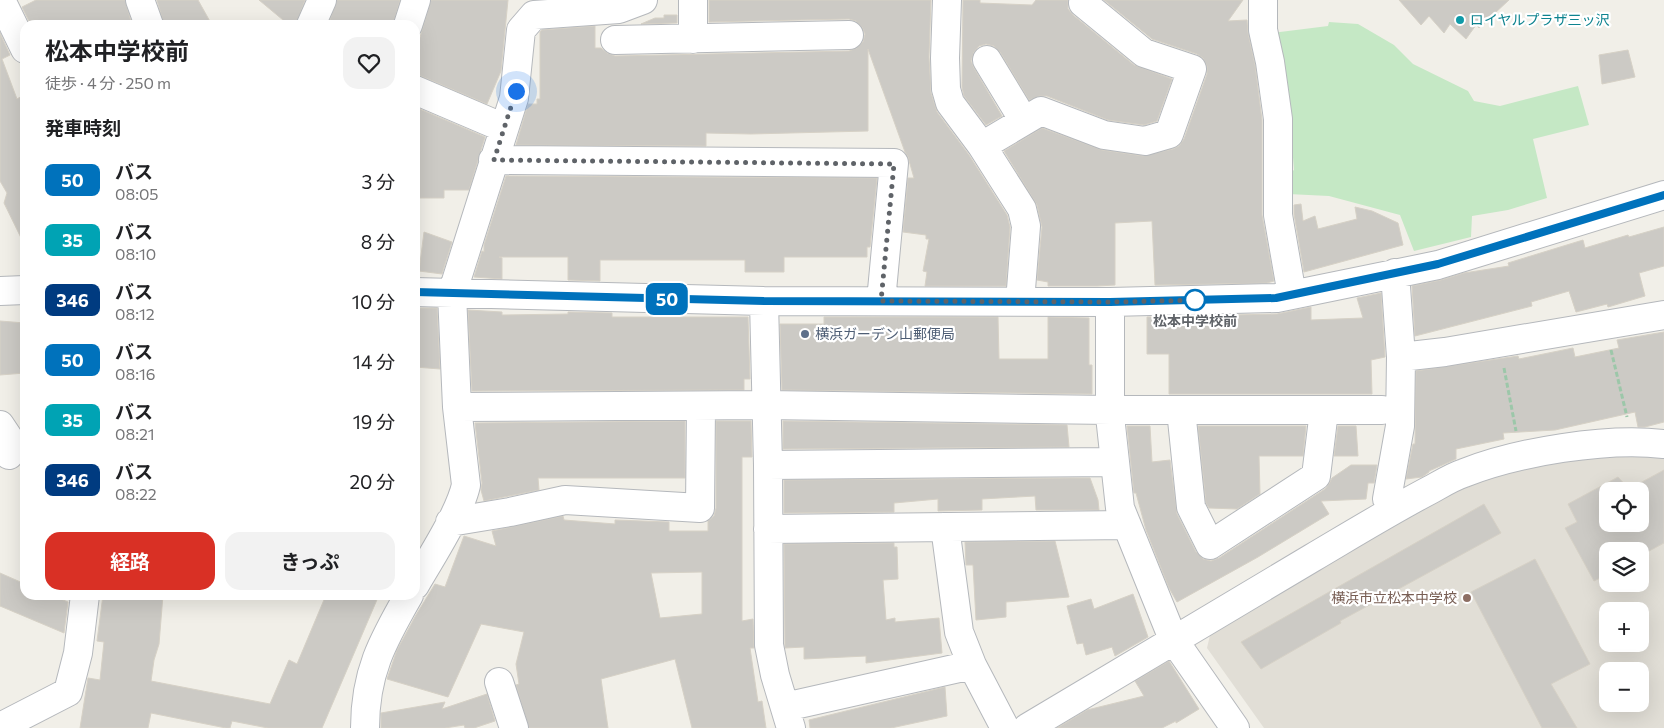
<!DOCTYPE html>
<html lang="ja">
<head>
<meta charset="utf-8">
<style>
  body { margin:0; font-family:Commissioner,"Noto Sans JP",sans-serif; background:#f2f2f2; color:#202124; height:100vh; display:flex; flex-direction:column; font-size:19px; white-space:nowrap }
  * { box-sizing:border-box; margin:0 }
  p { font-size:16px; color:#757577 }
  .icon { flex:none; width:28px; height:28px; fill:none; stroke:currentColor; stroke-width:2; stroke-linecap:round; stroke-linejoin:round }
  .map { position:relative; flex:1; overflow:hidden }
  .details { position:absolute; left:20px; top:20px; width:400px; height:580px; display:flex; flex-direction:column; background:#fff; border-radius:15px; box-shadow:0 5px 20px #0002 }
  .details>* { flex:none }
  .badge { padding:0 10px; border-radius:8px; font-size:18px; line-height:32px }
  .fabs { position:absolute; left:1599px; top:482px; display:grid; gap:10px }
  .fabs a { display:grid; place-items:center; width:50px; height:50px; border-radius:10px; background:#fff; box-shadow:0 5px 20px #0002; font-size:25px }
  .you { position:absolute; width:25px; height:25px; margin:-12px; border:4px solid #fff; border-radius:50%; background:#1a73e8; box-shadow:0 0 0 8px #1a73e833 }
  .map>.badge { position:absolute; translate:-50% -50%; box-shadow:0 0 0 2px #fff }
  h2 { padding:0 25px; font-size:19px; line-height:45px }
  .round { display:grid; place-items:center; flex:none; width:52px; height:52px; border-radius:15px; background:#f2f2f2 }
  .summary { display:flex; align-items:center; justify-content:space-between; height:85px; padding:0 25px }
  h1 { font-size:24px; font-weight:700; line-height:38px }
  .action { display:flex; gap:10px; margin-top:auto; padding:10px 25px }
  .action a { flex:1; height:58px; border-radius:15px; background:#d93025; color:#fff; font-size:20px; font-weight:700; line-height:58px; text-align:center }
  .action a+a { background:#f2f2f2; color:#202124 }
  ul { padding:0; list-style:none }
  li { display:flex; align-items:center; gap:15px; height:60px; padding:0 25px }
  li div { flex:1 }
  li b { display:block; font-size:19px }
  li em { font-style:normal }
  li .badge { min-width:55px; font-weight:700; text-align:center }
  .map>svg:first-child { display:block }
  .education { fill:#e1ded6; fill-rule:evenodd }
  .green { fill:#c5e8c5 }
  .building { fill:#cccac5; stroke:#d6d1c6; fill-rule:evenodd }
  .lines { fill:none; stroke-linecap:round; stroke-linejoin:round }
  .minor-casing { stroke:#b5b8bc; stroke-width:30 }
  .path { stroke:#9cc7a9; stroke-width:3; stroke-dasharray:5 2.5; stroke-linecap:butt }
  .minor { stroke:#fff; stroke-width:28 }
  .line-casing { stroke:#fff; stroke-width:11 }
  .line { stroke:#0072bc; stroke-width:8 }
  .walk { stroke:#5f6368; stroke-width:5; stroke-dasharray:0 9 }
  .culture-dot { fill:#0f9aa8; stroke:#fff; stroke-width:2 }
  .stop-dot { fill:#fff; stroke:#0072bc; stroke-width:2.5 }
  .service-dot { fill:#5c6f8a; stroke:#fff; stroke-width:2 }
  .education-dot { fill:#8d6e63; stroke:#fff; stroke-width:2 }
  .labels { text-anchor:middle; stroke-width:4.5; stroke-linejoin:round; paint-order:stroke }
  .culture-label { font-size:14px; fill:#0d838f; stroke:#fff; text-anchor:start }
  .stop-label { font-size:14px; font-weight:bold; fill:#5f6368; stroke:#fff }
  .service-label { font-size:14px; fill:#4e5e75; stroke:#fff; text-anchor:start }
  .education-label { font-size:14px; fill:#785e54; stroke:#fff; text-anchor:end }
</style>
</head>
<body>
<div class="map">
<svg width="1664" height="728" viewBox="0 0 1664 728">
  <rect width="100%" height="100%" fill="#f1efe8"/>
  <!-- education -->
  <path class="education" d="M 1625,455 L 1664,457 L 1664,728 L 1264,728 L 1207,648 L 1211,631 L 1466,485 L 1554,461 ZM 1608,491 L 1640,491 L 1640,524 L 1608,524 ZM 1608,551 L 1640,551 L 1640,584 L 1608,584 ZM 1608,611 L 1640,611 L 1640,644 L 1608,644 ZM 1608,671 L 1640,671 L 1640,704 L 1608,704 Z"/>
  <!-- green -->
  <path class="green" d="M 1329,22 L 1358,24 L 1394,45 L 1413,64 L 1468,91 L 1474,101 L 1500,106 L 1578,86 L 1589,125 L 1533,139 L 1547,198 L 1508,210 L 1472,216 L 1471,237 L 1414,251 L 1400,215 L 1329,196 L 1288,194 L 1287,175 L 1294,170 L 1290,119 L 1272,33 L 1328,26 Z"/>
  <!-- building -->
  <path class="building" d="M 36,0 L 125,0 L 132,25 L 31,25 L 22,7 Z
    M 157,0 L 198,0 L 212,25 L 164,25 Z
    M 259,0 L 305,0 L 296,25 L 289,25 Z
    M 337,0 L 400,0 L 393,25 L 328,25 Z
    M 431,0 L 508,0 L 501,71 L 487,104 L 421,76 L 415,75 L 415,54 Z
    M 709,0 L 931,0 L 929,57 L 931,93 L 937,112 L 969,155 L 1007,215 L 1010,227 L 1006,286 L 925,286 L 927,272 L 923,271 L 929,239 L 926,239 L 926,235 L 903,232 L 908,178 L 914,178 L 908,157 L 905,152 L 868,49 L 868,131 L 751,134 L 706,133 L 706,146 L 516,145 L 528,104 L 537,104 L 537,99 L 540,99 L 540,32 L 542,30 L 595,26 L 595,48 L 601,48 L 607,53 L 615,56 L 849,51 L 857,48 L 863,42 L 865,34 L 862,27 L 856,21 L 849,19 L 709,22 Z
    M 963,0 L 980,0 L 980,3 L 1032,5 L 1036,0 L 1068,0 L 1068,9 L 1073,15 L 1134,65 L 1172,79 L 1157,121 L 1144,125 L 1108,120 L 1047,96 L 1039,96 L 1029,100 L 1000,52 L 994,46 L 986,44 L 979,46 L 974,52 L 971,61 L 974,68 L 1002,116 L 986,125 L 964,96 L 962,87 Z
    M 1104,0 L 1243,0 L 1228,21 L 1247,20 L 1248,33 L 1255,65 L 1262,120 L 1262,215 L 1274,281 L 1267,283 L 1155,285 L 1152,221 L 1115,223 L 1115,285 L 1097,286 L 1048,286 L 1048,282 L 1037,280 L 1042,227 L 1037,205 L 1004,151 L 1042,128 L 1102,150 L 1143,156 L 1173,149 L 1179,146 L 1184,139 L 1207,74 L 1207,66 L 1203,58 L 1197,54 L 1152,39 Z
    M 1399,0 L 1509,0 L 1479,28 L 1476,25 L 1466,39 L 1450,24 L 1444,33 L 1429,16 L 1421,25 Z
    M 664,15 L 677,15 L 677,23 L 641,24 L 655,18 L 664,18 Z
    M 0,33 L 10,55 L 2,59 L 17,99 L 25,94 L 25,246 L 4,203 L 7,193 L 0,181 Z
    M 1628,50 L 1635,77 L 1602,84 L 1599,55 Z
    M 415,107 L 485,137 L 469,190 L 444,190 L 444,198 L 415,198 Z
    M 506,176 L 877,178 L 870,247 L 867,247 L 867,257 L 784,257 L 784,272 L 745,272 L 745,260 L 600,260 L 600,281 L 568,280 L 568,257 L 499,257 L 502,258 L 502,279 L 474,277 L 482,251 L 484,252 L 484,245 Z
    M 1301,204 L 1303,221 L 1315,216 L 1318,229 L 1357,219 L 1355,207 L 1372,211 L 1398,223 L 1403,245 L 1304,272 L 1294,214 L 1294,205 Z
    M 1664,227 L 1664,266 L 1639,273 L 1645,296 L 1608,307 L 1607,304 L 1576,312 L 1569,291 L 1531,302 L 1532,306 L 1415,336 L 1412,286 L 1441,280 L 1464,273 L 1509,266 L 1508,263 L 1583,240 L 1585,248 L 1628,235 L 1629,237 Z
    M 424,232 L 452,242 L 442,274 L 419,271 Z
    M 1381,293 L 1385,357 L 1371,360 L 1372,394 L 1169,394 L 1169,354 L 1147,354 L 1147,317 L 1277,314 L 1311,307 L 1311,320 L 1363,318 L 1357,298 Z
    M 415,308 L 437,308 L 440,369 L 415,367 Z
    M 468,310 L 502,312 L 502,315 L 568,314 L 568,312 L 612,313 L 612,317 L 748,317 L 750,379 L 744,379 L 744,390 L 472,391 Z
    M 824,317 L 998,317 L 999,359 L 1048,359 L 1048,317 L 1089,318 L 1089,365 L 1092,365 L 1092,394 L 782,390 L 780,324 L 824,324 Z
    M 0,321 L 25,323 L 25,373 L 0,375 Z
    M 1664,332 L 1664,422 L 1645,427 L 1638,427 L 1635,412 L 1555,430 L 1503,433 L 1504,439 L 1456,449 L 1456,459 L 1429,471 L 1429,472 L 1422,477 L 1406,479 L 1413,444 L 1415,444 L 1416,371 L 1518,356 L 1519,359 L 1573,348 L 1575,357 L 1619,348 L 1617,340 Z
    M 685,421 L 685,478 L 538,478 L 539,490 L 484,501 L 481,490 L 482,483 L 475,423 Z
    M 716,421 L 751,421 L 752,457 L 742,457 L 742,621 L 753,619 L 754,648 L 750,648 L 758,702 L 762,701 L 766,728 L 692,728 L 675,659 L 601,679 L 608,728 L 529,728 L 516,685 L 519,684 L 516,664 L 524,632 L 481,624 L 448,697 L 387,679 L 397,650 L 416,615 L 435,584 L 445,587 L 464,536 L 496,546 L 492,531 L 563,516 L 564,520 L 615,524 L 615,520 L 669,522 L 669,531 L 708,531 L 708,521 L 714,516 L 716,508 ZM 702,572 L 702,614 L 660,618 L 651,573 Z
    M 783,421 L 1067,425 L 1069,447 L 783,449 Z
    M 1127,426 L 1150,426 L 1152,462 L 1170,460 L 1177,514 L 1196,552 L 1203,559 L 1211,561 L 1219,558 L 1325,489 L 1329,484 L 1332,478 L 1351,465 L 1377,465 L 1374,483 L 1368,483 L 1366,499 L 1321,501 L 1329,514 L 1258,557 L 1177,602 L 1169,588 L 1146,530 L 1136,493 L 1134,493 Z
    M 1198,426 L 1306,426 L 1303,456 L 1259,456 L 1260,494 L 1237,509 L 1209,508 L 1206,503 Z
    M 1338,426 L 1356,426 L 1358,456 L 1334,456 Z
    M 1664,470 L 1664,543 L 1640,556 L 1640,551 L 1608,551 L 1608,574 L 1594,581 L 1565,528 L 1577,522 L 1568,504 L 1618,477 L 1629,489 ZM 1608,491 L 1640,491 L 1640,524 L 1608,524 Z
    M 1072,478 L 1090,478 L 1098,500 L 1099,510 L 1036,510 L 1035,496 L 982,499 L 982,510 L 938,511 L 938,499 L 894,503 L 894,512 L 784,513 L 784,480 Z
    M 1484,504 L 1501,533 L 1340,621 L 1341,623 L 1261,669 L 1241,642 Z
    M 1055,541 L 1069,597 L 1006,602 L 1006,617 L 976,620 L 973,565 L 966,565 L 965,542 Z
    M 894,543 L 894,547 L 897,547 L 898,579 L 883,580 L 886,620 L 895,618 L 895,622 L 939,618 L 942,653 L 866,663 L 866,656 L 804,659 L 804,647 L 785,648 L 784,544 Z
    M 1535,559 L 1590,664 L 1551,684 L 1577,728 L 1542,728 L 1471,592 Z
    M 0,573 L 25,584 L 25,595 L 51,595 L 68,602 L 64,633 L 0,606 Z
    M 1133,594 L 1148,637 L 1115,656 L 1112,647 L 1086,655 L 1083,643 L 1077,644 L 1067,606 L 1091,599 L 1094,609 Z
    M 103,595 L 163,595 L 159,644 L 154,660 L 151,681 L 270,704 L 289,660 L 297,664 L 326,595 L 379,595 L 322,728 L 268,728 L 232,721 L 230,728 L 226,728 L 151,713 L 148,728 L 80,728 L 88,678 L 100,680 L 104,642 L 97,641 Z
    M 1169,661 L 1199,709 L 1176,723 L 1176,721 L 1162,728 L 1057,728 L 1087,710 L 1144,696 L 1135,681 Z
    M 945,687 L 947,716 L 891,728 L 810,728 L 809,720 Z
    M 487,694 L 495,721 L 474,728 L 465,728 L 464,725 L 445,728 L 381,728 L 381,713 L 445,702 L 442,709 Z"/>
  <g class="lines">
    <!-- minor casing -->
    <g class="minor-casing">
      <path id="minor" d="M 1,0 L 25,49
        M 140,0 L 149,25
        M 947,0 L 945,58 L 946,89 L 950,103 L 982,146 L 1022,209 L 1026,226 L 1020,302
        M 1263,0 L 1263,30 L 1270,62 L 1278,119 L 1278,215 L 1292,295
        M 311,25 L 322,0
        M 408,25 L 416,0
        M 693,39 L 693,0
        M 615,40 L 849,35
        M 987,60 L 1024,121
        M 415,90 L 504,128
        M 982,146 L 1041,111 L 1104,135 L 1145,141 L 1169,134 L 1192,69 L 1144,53 L 1083,3 L 1085,0
        M 493,160 L 894,163 L 881,301
        M 0,291 L 25,290
        M 415,292 L 764,301 L 1110,302 L 1277,298 L 1438,265 L 1664,195
        M 764,301 L 768,465 L 769,645 L 775,675 L 791,728
        M 1110,302 L 1110,416 L 1120,508 L 1173,639 L 1235,728
        M 1401,357 L 1445,352 L 1664,315
        M 457,407 L 767,405 L 1110,410 L 1382,410
        M 1181,410 L 1191,507 L 1210,545 L 1316,476 L 1324,411
        M 0,425 L 14,446 L 9,455
        M 768,465 L 1115,462
        M 1387,499 L 1400,426 L 1401,357 L 1395,273
        M 450,522 L 510,512 L 565,500 L 700,508 L 701,406
        M 945,527 L 959,632 L 972,665 L 1005,728
        M 768,529 L 1127,525
        M 415,585 C 430,559 460,513 466,485 L 457,407 L 452,294 L 514,98 L 521,30 L 534,15 L 619,9 L 643,0
        M 499,682 L 514,728
        M 785,707 L 972,665
        M 0,727 L 68,692 L 78,653 L 85,595
        M 365,728 C 365,673 382,642 409,595
        M 1027,728 C 1122,671 1217,614 1312,558 C 1351,535 1390,511 1430,490 C 1441,484 1452,477 1464,473 C 1517,452 1607,437 1664,444"/>
    </g>
    <!-- path -->
    <path class="path" d="M 1611,350 L 1627,417
      M 1504,368 L 1516,431"/>
    <!-- minor -->
    <use href="#minor" class="minor"/>
  </g>
  <g class="lines">
    <!-- line casing -->
    <g class="line-casing">
      <path id="line" d="M 415,292 L 764,301 L 1110,302 L 1276,298 L 1438,264 L 1664,195"/>
    </g>
    <!-- line -->
    <use href="#line" class="line"/>
    <!-- walk -->
    <path class="walk" d="M 516,91 L 494,160 L 894,164 L 881,301 L 1110,302 L 1202,300 L 1195,300"/>
  </g>
  <!-- markers -->
  <circle class="culture-dot" cx="1460" cy="20" r="5"/>
  <circle class="stop-dot" cx="1195" cy="300" r="10"/>
  <circle class="service-dot" cx="805" cy="334" r="5"/>
  <circle class="education-dot" cx="1467" cy="598" r="5"/>
  <g class="labels">
    <!-- culture labels -->
    <g class="culture-label">
      <text x="1470" y="25">ロイヤルプラザ三ッ沢</text>
    </g>
    <!-- stop labels -->
    <g class="stop-label">
      <text x="1195" y="326">松本中学校前</text>
    </g>
    <!-- service labels -->
    <g class="service-label">
      <text x="815" y="339">横浜ガーデン山郵便局</text>
    </g>
    <!-- education labels -->
    <g class="education-label">
      <text x="1457" y="603">横浜市立松本中学校</text>
    </g>
  </g>
</svg>
<div class="fabs">
<a><svg class="icon" aria-label="locate" viewBox="0 0 24 24"><circle cx="12" cy="12" r="6"/><path d="M12 2v4M12 18v4M2 12h4M18 12h4"/></svg></a>
<a><svg class="icon" aria-label="layers" viewBox="0 0 24 24"><path d="M12 4l9 5-9 5-9-5zM3 14l9 5 9-5"/></svg></a>
<a>+</a>
<a>−</a>
</div>
<div class="you" style="left:516px;top:91px"></div>
<b class="badge" style="left:667px;top:299px;background:#0072bc;color:#fff">50</b>
<section class="details">
<div class="summary"><div><h1>松本中学校前</h1><p>徒歩 · 4 分 · 250 m</p></div><a class="round"><svg class="icon" aria-label="heart" viewBox="0 0 24 24"><path d="M12 20l-8-8c-3-5 5-10 8-4 3-6 11-1 8 4z"/></svg></a></div>
<h2>発車時刻</h2>
<ul>
<li><span class="badge" style="background:#0072bc;color:#fff">50</span><div><b>バス</b><p>08:05</p></div><em>3 分</em></li>
<li><span class="badge" style="background:#00a3b4;color:#fff">35</span><div><b>バス</b><p>08:10</p></div><em>8 分</em></li>
<li><span class="badge" style="background:#003b80;color:#fff">346</span><div><b>バス</b><p>08:12</p></div><em>10 分</em></li>
<li><span class="badge" style="background:#0072bc;color:#fff">50</span><div><b>バス</b><p>08:16</p></div><em>14 分</em></li>
<li><span class="badge" style="background:#00a3b4;color:#fff">35</span><div><b>バス</b><p>08:21</p></div><em>19 分</em></li>
<li><span class="badge" style="background:#003b80;color:#fff">346</span><div><b>バス</b><p>08:22</p></div><em>20 分</em></li>
</ul>
<div class="action"><a>経路</a><a>きっぷ</a></div>
</section>
</div>
</body>
</html>
